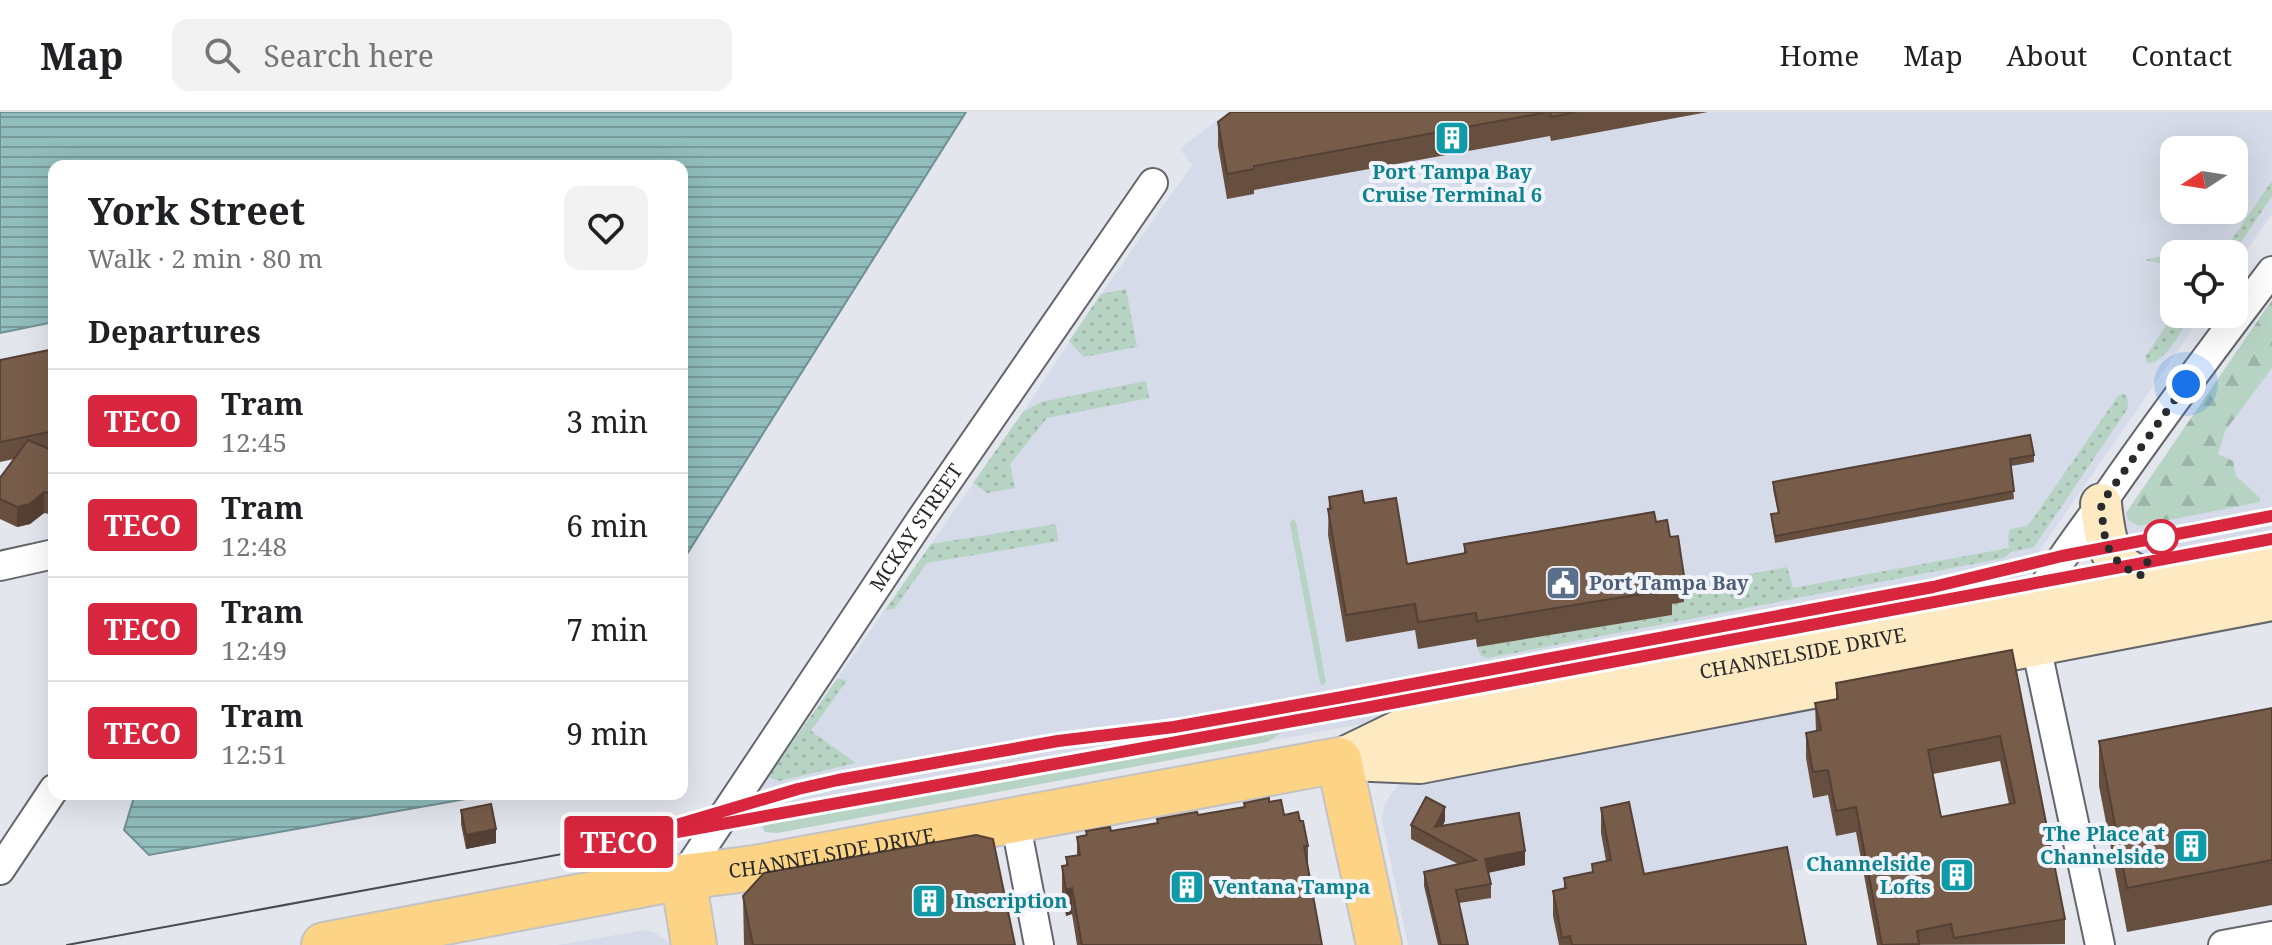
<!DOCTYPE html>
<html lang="en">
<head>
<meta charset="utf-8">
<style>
  body { margin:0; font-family:"Noto Serif",serif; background:#f2f2f2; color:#202124; height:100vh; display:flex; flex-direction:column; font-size:30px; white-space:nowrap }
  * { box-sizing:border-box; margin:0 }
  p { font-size:26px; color:#757577 }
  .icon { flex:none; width:44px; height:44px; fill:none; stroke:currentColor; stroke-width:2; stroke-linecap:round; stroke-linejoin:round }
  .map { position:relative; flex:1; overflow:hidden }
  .drawer { position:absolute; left:48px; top:48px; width:640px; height:640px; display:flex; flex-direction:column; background:#fff; border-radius:16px; box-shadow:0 8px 32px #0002 }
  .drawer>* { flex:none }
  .badge { padding:0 16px; border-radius:6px; font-size:28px; line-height:52px }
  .needle { width:52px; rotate:258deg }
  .fabs { position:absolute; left:2160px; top:24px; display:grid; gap:16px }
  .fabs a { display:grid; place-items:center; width:88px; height:88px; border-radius:16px; background:#fff; box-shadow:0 8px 32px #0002; font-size:40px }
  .you { position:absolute; width:40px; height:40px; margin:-20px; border:6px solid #fff; border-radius:50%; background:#1a73e8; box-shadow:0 0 0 12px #1a73e833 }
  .map>.badge { position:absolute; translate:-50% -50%; box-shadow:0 0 0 4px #fff }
  h2 { padding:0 40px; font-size:30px; line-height:72px }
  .round { display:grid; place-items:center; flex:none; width:84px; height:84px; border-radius:16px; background:#f2f2f2 }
  .head { display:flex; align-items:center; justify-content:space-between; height:136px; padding:0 40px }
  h1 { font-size:38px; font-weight:700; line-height:60px }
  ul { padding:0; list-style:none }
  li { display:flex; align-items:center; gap:24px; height:104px; padding:0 40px; border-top:2px solid #e0e0e0 }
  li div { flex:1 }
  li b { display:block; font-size:30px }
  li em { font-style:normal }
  li .badge { min-width:88px; font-weight:700; text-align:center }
  header { display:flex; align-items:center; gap:48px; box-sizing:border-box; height:112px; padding:0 40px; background:#fff; border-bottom:2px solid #e0e0e0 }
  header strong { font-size:38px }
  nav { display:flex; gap:44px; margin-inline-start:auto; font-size:28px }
  .search { width:560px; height:72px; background:#f2f2f2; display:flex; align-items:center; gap:20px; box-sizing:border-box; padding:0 28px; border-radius:16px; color:#757577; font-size:30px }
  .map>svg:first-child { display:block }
  .built { fill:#d5dbe8; fill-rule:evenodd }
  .grass { fill:url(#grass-dots) }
  .forest { fill:url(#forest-firs) }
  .garden { fill:#b7d3c3 }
  .water { fill:url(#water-rules); stroke:#719091; stroke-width:2 }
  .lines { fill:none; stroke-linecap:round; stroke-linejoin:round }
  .minor-casing { stroke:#64666c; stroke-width:32 }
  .secondary-casing { stroke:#64666c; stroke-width:44 }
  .primary-casing { stroke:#c3c3c4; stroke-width:48 }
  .minor { stroke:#fff; stroke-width:28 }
  .secondary { stroke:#feeac2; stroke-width:40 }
  .primary { stroke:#fdd485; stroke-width:44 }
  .tram { stroke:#4a4b4e; stroke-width:2 }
  .wall { fill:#674f40; fill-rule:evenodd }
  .shaded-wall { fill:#544034 }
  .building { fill:#785c4a; stroke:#544034; stroke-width:2; fill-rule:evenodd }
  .line-casing { stroke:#fff; stroke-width:18 }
  .line { stroke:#d7263d; stroke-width:12 }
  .walk { stroke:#292a2c; stroke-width:8; stroke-dasharray:0 14.4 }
  .stop-dot { fill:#fff; stroke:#d7263d; stroke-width:4 }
  .labels { text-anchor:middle; stroke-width:8; stroke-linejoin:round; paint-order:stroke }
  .culture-label { font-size:20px; font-weight:bold; fill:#0d838f; stroke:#f1f3fa; text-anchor:end }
  .street-label { font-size:20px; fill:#292a2c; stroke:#f1f3fa }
  .service-label { font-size:20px; font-weight:bold; fill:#4e5e75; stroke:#f1f3fa; text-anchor:start }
</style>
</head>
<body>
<header>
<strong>Map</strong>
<div class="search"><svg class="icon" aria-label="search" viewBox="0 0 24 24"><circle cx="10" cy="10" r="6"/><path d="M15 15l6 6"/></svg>Search here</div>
<nav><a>Home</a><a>Map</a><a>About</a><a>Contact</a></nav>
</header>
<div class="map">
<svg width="2272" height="833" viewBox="0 0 2272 833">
  <defs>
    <pattern id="grass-dots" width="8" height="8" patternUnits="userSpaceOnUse" patternTransform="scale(2)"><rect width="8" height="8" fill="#b7d3c3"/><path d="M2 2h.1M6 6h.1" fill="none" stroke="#9db5a8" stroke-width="1.8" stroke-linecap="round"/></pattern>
    <pattern id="forest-firs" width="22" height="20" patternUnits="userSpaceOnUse" patternTransform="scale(2)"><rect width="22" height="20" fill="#b7d3c3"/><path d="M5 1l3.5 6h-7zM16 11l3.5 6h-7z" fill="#9db5a8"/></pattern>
    <pattern id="water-rules" width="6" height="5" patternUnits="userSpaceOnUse" patternTransform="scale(2)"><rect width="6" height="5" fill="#90bcbc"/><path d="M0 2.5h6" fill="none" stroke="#769999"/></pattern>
  </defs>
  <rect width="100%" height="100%" fill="#e3e6ed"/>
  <!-- built -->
  <path class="built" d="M 1228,0 L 2272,0 L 2272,102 L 2234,157 L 2234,142 L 2174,142 L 2174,202 L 2203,202 L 2007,486 L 1984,496 L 777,721 L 765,720 L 757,712 L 754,701 L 757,682 L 763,673 L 1023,300 L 1101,182 L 1192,53 L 1180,37 ZM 2174,38 L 2234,38 L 2234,98 L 2174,98 Z
    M 2272,188 L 2272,441 L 2144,457 L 2120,417 L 2126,401 Z
    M 1883,576 L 1915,736 L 1645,787 L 1654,833 L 1408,833 L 1382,707 L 1384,694 L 1389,685 L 1397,674 L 1407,666 Z
    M 644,818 L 654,820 L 672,833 L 558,833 Z"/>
  <!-- grass -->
  <path class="grass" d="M 2272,69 L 2272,84 L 2233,142 L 2174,142 L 2174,162 L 2160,151 L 2144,148 L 2230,130 Z
    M 1126,177 L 1137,235 L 1084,245 L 1069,229 L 1101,182 Z
    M 2174,202 L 2192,202 C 2181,217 2168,249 2148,252 L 2145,245 Z
    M 1146,269 L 1149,286 L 1047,306 L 1010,352 L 1015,376 L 987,381 L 973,371 L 1023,300 L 1041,290 Z
    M 2123,282 L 2127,284 L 2128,296 L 2034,435 L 2011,440 L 2004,446 L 1488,546 L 1481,544 L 1477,535 L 1671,503 L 1670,492 L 1682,475 L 1787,455 L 1793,476 L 2009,436 L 2008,425 L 2010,417 L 2028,414 L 2118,284 Z
    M 1056,412 L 1058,429 L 927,451 L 894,497 L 885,498 L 931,432 Z
    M 837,567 L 847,568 L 811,619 L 856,651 L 779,669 L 768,665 Z"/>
  <!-- forest -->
  <path class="forest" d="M 2272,188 L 2272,256 L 2225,319 L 2218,342 L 2233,349 L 2236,364 L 2260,386 L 2260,390 L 2139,414 L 2128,408 L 2126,401 Z"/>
  <!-- garden -->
  <path class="garden" d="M 1292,407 L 1296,410 L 1326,570 L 1323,574 L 1320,571 L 1290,412 Z
    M 1288,616 L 1267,630 L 777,721 L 765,720 L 763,716 L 765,712 Z"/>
  <!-- water -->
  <path class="water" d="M 0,0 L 966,0 L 682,450 L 682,54 L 54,54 L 54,210 L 0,221 Z
    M 135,682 L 494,682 L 149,743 L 124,718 Z"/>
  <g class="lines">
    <!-- minor casing -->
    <g class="minor-casing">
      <g id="minor">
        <path d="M 0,454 L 54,442"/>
        <path d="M 1015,708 L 1039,833"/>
        <path d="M 0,758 L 54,677"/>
        <path id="s1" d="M 683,765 L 920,409 L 1153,71"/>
        <path d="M 2100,833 L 2029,501 C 2050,460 2077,426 2104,388 C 2158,310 2214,235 2272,159"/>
        <path d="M 2223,833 L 2272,824"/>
      </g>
    </g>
    <!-- secondary casing -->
    <g class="secondary-casing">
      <g id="secondary">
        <path d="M 2101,392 C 2107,447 2113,459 2169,474"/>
        <path id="s2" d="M 1339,648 L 1409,614 L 2272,455"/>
        <path d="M 1348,648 L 1420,651 L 2272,488"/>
      </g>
    </g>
    <!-- primary casing -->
    <g class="primary-casing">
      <g id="primary">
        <path d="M 683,765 L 694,833"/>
        <path id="s3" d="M 324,833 L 683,765 L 755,756 L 1339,648 L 1379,833"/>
      </g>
    </g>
    <!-- minor -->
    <use href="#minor" class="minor"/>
    <!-- secondary -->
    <use href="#secondary" class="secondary"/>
    <!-- primary -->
    <use href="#primary" class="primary"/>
    <!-- tram -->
    <path class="tram" d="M 702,706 L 838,668 L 1058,629 L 1174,615 L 1337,586 L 1933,475 L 2062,444 L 2272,404
      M 67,833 C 802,696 1537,565 2272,427"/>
  </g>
  <!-- wall -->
  <path class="wall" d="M 1231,0 L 1708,0 L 1551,29 L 1550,24 L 1254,78 L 1254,82 L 1227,87 L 1218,34 L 1218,10 Z
    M 54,237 L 54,403 L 44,401 L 30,412 L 17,415 L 0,407 L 0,366 L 14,347 L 0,350 L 0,248 Z
    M 2034,343 L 2034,350 L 2011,354 L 2014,387 L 1775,431 L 1771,402 L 1778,401 L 1773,377 L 1773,370 Z
    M 1329,385 L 1364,391 L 1407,452 L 1464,442 L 1464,432 L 1656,410 L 1670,425 L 1684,464 L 1684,490 L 1672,492 L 1672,503 L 1477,535 L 1476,527 L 1418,537 L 1415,518 L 1346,530 L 1328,423 Z
    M 2012,538 L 2065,807 L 2065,832 L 1877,833 L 1856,720 L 1836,724 L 1828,683 L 1813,686 L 1806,646 L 1806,621 L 1816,619 L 1815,591 L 1836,587 L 1836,571 ZM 2000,649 L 2009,692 L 1941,705 L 1933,662 Z
    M 2272,596 L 2272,793 L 2127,820 L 2099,674 L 2099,629 Z
    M 1269,690 L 1284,703 L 1300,709 L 1308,734 L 1308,754 L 1322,833 L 1077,833 L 1072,802 L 1066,804 L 1062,780 L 1062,754 L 1066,753 L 1066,745 L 1077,743 L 1077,725 L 1086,723 L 1086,719 L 1111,719 L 1157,711 L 1157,707 L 1198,703 L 1244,695 L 1244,691 Z
    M 1601,696 L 1644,762 L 1806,833 L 1559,833 L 1553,804 L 1553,779 L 1564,776 L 1564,766 L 1592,760 L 1592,752 L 1606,749 L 1601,721 Z
    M 461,698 L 496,731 L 466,737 L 461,712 Z
    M 1445,709 L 1443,713 L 1525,753 L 1488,761 L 1491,772 L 1491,786 L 1459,791 L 1468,833 L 1438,833 L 1424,774 L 1424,760 L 1458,752 L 1411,727 L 1411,713 Z
    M 743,784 L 1015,833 L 744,833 Z"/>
  <!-- shaded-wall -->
  <path class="shaded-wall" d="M 44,380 L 44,401 L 30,412 L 17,415 L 17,395 Z
    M 1445,695 L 1445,709 L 1436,726 L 1435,715 Z
    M 496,717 L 496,731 L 466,737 L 466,723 Z
    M 1525,739 L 1525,753 L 1485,761 L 1485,747 Z
    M 1072,776 L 1072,802 L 1066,804 L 1066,778 Z"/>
  <!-- building -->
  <path class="building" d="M 1231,0 L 1548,0 L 1254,54 L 1254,57 L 1227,62 L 1218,10 Z
    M 1550,0 L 1577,0 L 1551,5 Z
    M 54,237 L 54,319 L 0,330 L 0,248 Z
    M 2030,323 L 2034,343 L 2010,347 L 2014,379 L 1775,424 L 1771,402 L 1779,401 L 1773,370 Z
    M 28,328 L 54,339 L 54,382 L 44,380 L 30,392 L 17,395 L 0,387 L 0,366 Z
    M 1362,379 L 1364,391 L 1396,386 L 1407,452 L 1466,441 L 1464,432 L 1654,400 L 1656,410 L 1667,408 L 1670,425 L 1678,424 L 1684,464 L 1670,466 L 1672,477 L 1477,509 L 1476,501 L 1418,510 L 1415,492 L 1346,503 L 1328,397 L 1331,397 L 1329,385 Z
    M 2012,538 L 2065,807 L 1954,826 L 1951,812 L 1917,819 L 1919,832 L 1882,833 L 1856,695 L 1836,699 L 1828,658 L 1813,660 L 1806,621 L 1821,618 L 1815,591 L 1838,587 L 1836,571 ZM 2000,624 L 2015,691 L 1941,705 L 1928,638 Z
    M 2272,596 L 2272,748 L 2127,776 L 2099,629 Z
    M 1426,685 L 1445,695 L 1435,715 L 1519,701 L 1525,739 L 1485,747 L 1491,772 L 1456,778 L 1468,833 L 1441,833 L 1424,760 L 1476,748 L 1411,713 Z
    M 1269,686 L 1269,690 L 1281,688 L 1284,703 L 1298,700 L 1300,709 L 1303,709 L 1308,734 L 1304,734 L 1322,833 L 1082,833 L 1072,776 L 1066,778 L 1062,754 L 1068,753 L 1066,745 L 1080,743 L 1077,725 L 1087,723 L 1086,719 L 1110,715 L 1111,719 L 1158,711 L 1157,707 L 1197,700 L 1198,703 L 1245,695 L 1244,691 Z
    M 1629,690 L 1644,762 L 1787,735 L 1806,833 L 1572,833 L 1570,824 L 1562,826 L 1553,779 L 1566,776 L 1564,766 L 1593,760 L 1592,752 L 1611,748 L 1601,696 Z
    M 491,692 L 496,717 L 466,723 L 461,698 Z
    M 976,723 L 993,727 L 1015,833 L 753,833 L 743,784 L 764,761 Z"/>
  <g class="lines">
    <!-- line casing -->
    <g class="line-casing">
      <path id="line" d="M 2272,404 L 2062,444 L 1933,475 L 1337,586 L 1174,615 L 1058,629 L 838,668 L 798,677 L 616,731 L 1365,596 L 2272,427"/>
    </g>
    <!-- line -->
    <use href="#line" class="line"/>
    <!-- walk -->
    <path class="walk" d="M 2161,425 L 2140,464 C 2103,446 2105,429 2101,392 L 2186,272"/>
  </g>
  <!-- icons -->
  <defs>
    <g id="building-square" transform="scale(1.8)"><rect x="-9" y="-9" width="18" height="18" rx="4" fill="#0f9aa8" stroke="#f1f3fa"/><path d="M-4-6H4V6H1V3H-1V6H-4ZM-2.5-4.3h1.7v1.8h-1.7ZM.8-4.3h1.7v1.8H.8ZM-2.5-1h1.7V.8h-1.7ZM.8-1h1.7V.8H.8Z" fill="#fff"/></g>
    <g id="civic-square" transform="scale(1.8)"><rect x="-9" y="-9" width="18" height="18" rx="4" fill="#5c6f8a" stroke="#f1f3fa"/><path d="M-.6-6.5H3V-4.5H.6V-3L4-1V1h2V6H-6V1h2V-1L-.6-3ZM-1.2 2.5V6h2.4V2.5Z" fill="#fff"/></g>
  </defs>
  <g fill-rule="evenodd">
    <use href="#building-square" x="1452" y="26"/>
    <use href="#civic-square" x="1563" y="471"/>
    <use href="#building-square" x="2191" y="734"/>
    <use href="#building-square" x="1957" y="763"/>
    <use href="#building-square" x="1187" y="775"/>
    <use href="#building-square" x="929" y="789"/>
  </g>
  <!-- markers -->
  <circle class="stop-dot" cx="2161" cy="425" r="16"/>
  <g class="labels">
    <!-- culture labels -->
    <g class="culture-label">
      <text x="1452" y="67" text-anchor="middle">Port Tampa Bay<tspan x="1452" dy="23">Cruise Terminal 6</tspan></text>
      <text x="2165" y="729">The Place at<tspan x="2165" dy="23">Channelside</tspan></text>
      <text x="1931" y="759">Channelside<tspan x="1931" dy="23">Lofts</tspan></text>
      <text x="1213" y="782" text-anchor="start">Ventana Tampa</text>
      <text x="955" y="796" text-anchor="start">Inscription</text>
    </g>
    <!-- street labels -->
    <g class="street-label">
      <text dy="7" stroke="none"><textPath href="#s1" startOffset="420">MCKAY STREET</textPath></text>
      <text dy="7" stroke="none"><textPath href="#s2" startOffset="478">CHANNELSIDE DRIVE</textPath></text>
      <text dy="7" stroke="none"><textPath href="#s3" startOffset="516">CHANNELSIDE DRIVE</textPath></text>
    </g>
    <!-- service labels -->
    <g class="service-label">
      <text x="1589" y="478">Port Tampa Bay</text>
    </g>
  </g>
</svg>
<div class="fabs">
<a><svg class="needle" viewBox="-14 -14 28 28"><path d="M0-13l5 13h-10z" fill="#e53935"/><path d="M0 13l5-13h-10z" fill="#757577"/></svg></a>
<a><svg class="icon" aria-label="locate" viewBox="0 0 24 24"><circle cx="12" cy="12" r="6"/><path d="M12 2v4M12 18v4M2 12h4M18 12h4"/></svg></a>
</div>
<div class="you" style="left:2186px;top:272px"></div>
<b class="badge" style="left:619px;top:730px;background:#d7263d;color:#fff">TECO</b>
<section class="drawer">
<div class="head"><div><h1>York Street</h1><p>Walk · 2 min · 80 m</p></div><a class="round"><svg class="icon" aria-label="heart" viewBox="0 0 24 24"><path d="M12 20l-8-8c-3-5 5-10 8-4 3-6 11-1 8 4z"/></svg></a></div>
<h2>Departures</h2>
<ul>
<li><span class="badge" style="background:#d7263d;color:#fff">TECO</span><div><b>Tram</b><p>12:45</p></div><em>3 min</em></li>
<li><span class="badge" style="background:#d7263d;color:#fff">TECO</span><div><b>Tram</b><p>12:48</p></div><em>6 min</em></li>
<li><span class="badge" style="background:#d7263d;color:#fff">TECO</span><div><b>Tram</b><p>12:49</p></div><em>7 min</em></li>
<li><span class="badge" style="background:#d7263d;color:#fff">TECO</span><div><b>Tram</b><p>12:51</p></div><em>9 min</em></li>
</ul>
</section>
</div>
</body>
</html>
